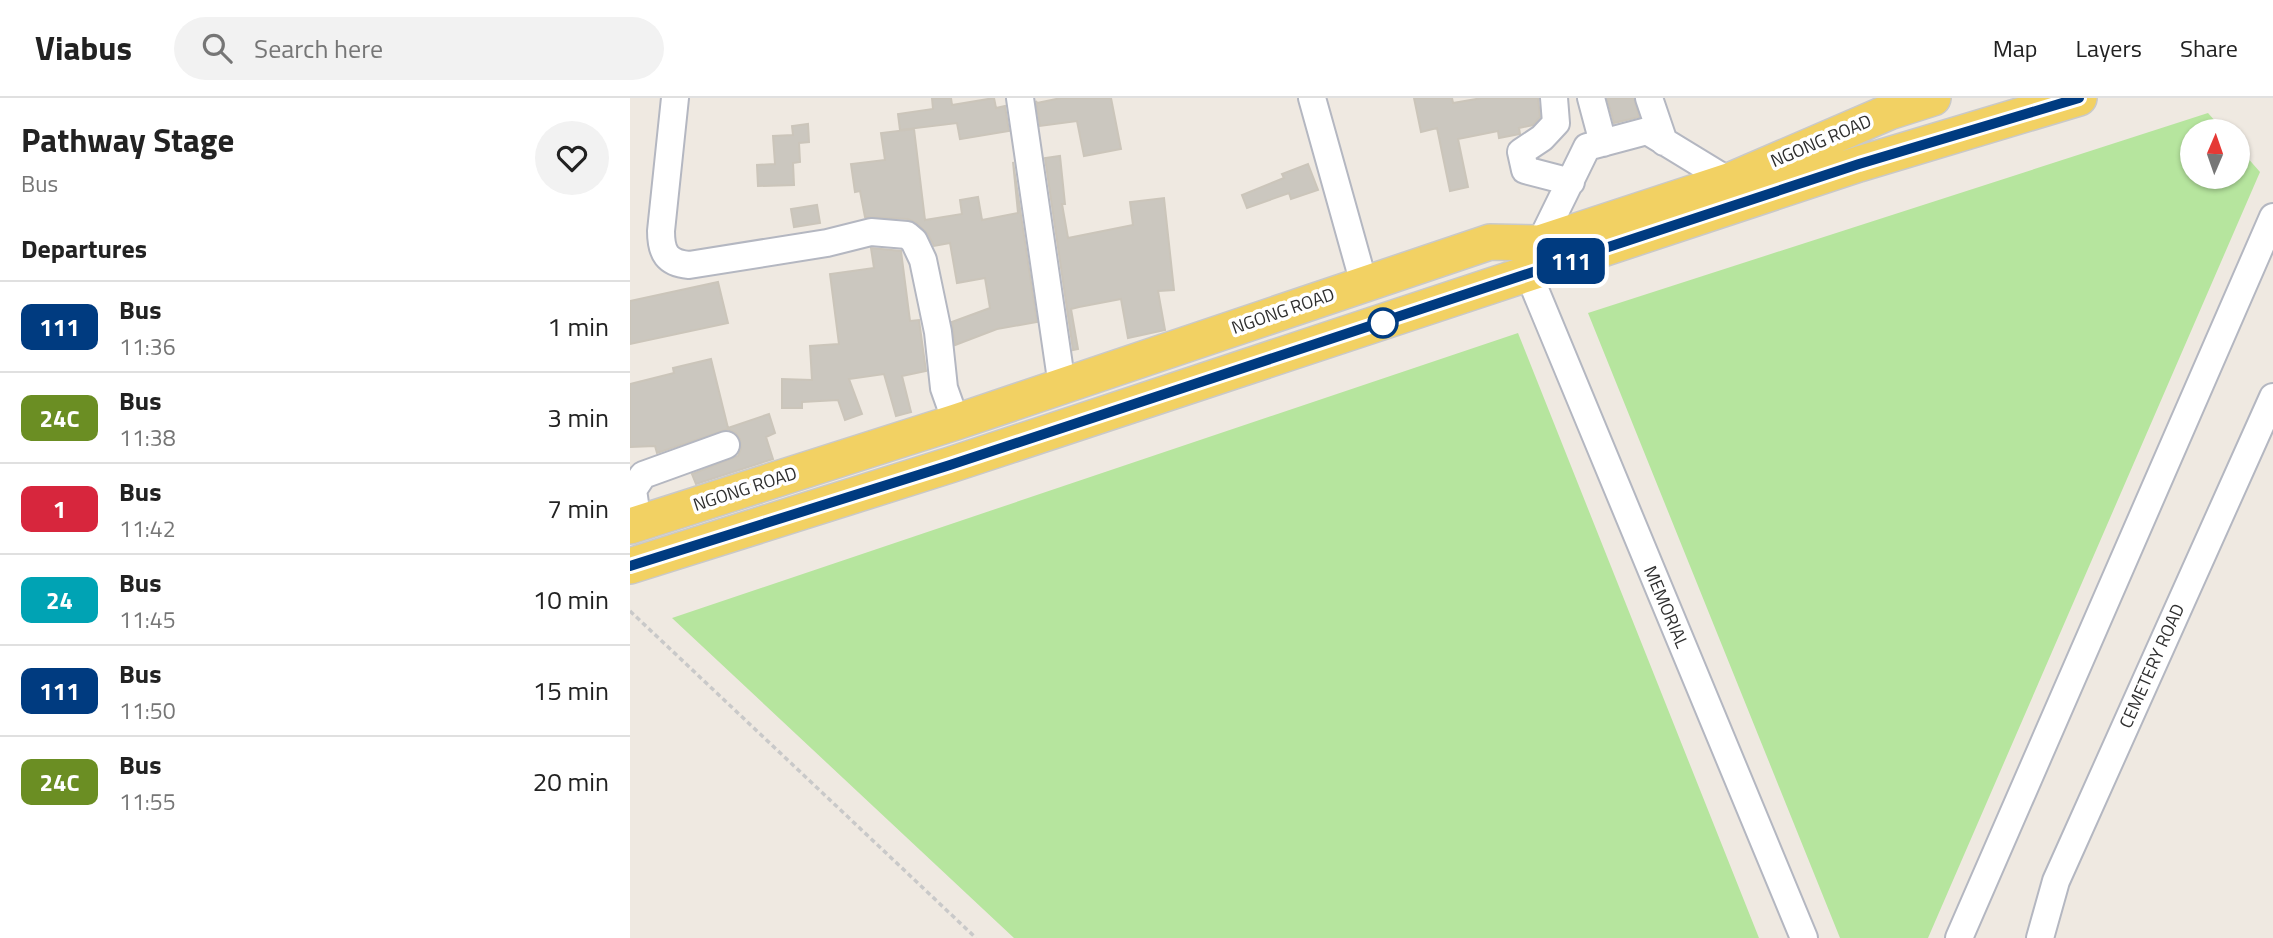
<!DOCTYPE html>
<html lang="en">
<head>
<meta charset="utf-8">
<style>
  body { margin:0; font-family:"Titillium Web",sans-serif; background:#f2f2f2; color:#222; height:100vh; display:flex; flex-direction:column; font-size:26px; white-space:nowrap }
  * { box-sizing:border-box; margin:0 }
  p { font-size:23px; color:#767676 }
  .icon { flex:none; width:38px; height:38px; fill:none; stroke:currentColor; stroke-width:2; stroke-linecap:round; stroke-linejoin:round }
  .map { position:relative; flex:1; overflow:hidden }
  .side { display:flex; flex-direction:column; background:#fff; width:630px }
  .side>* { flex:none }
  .badge { padding:0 14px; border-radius:10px; font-size:24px; line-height:46px }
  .needle { width:46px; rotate:2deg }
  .buttons { position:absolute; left:1550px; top:21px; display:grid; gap:14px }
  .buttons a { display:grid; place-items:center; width:70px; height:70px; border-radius:50%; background:#fff; box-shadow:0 2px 5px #0004; font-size:35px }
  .map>.badge { position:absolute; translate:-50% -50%; box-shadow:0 0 0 4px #fff }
  h2 { padding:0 21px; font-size:26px; line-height:63px }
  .round { display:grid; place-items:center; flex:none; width:74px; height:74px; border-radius:37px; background:#f2f2f2 }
  .overview { display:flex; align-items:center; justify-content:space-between; height:119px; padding:0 21px }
  h1 { font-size:33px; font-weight:700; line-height:52px }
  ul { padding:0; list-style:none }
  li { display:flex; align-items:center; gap:21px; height:91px; padding:0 21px; border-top:2px solid #e0e0e0 }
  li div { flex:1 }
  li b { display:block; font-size:26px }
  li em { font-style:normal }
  li .badge { min-width:77px; font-weight:700; text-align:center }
  header { display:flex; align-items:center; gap:42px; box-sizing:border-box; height:98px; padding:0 35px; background:#fff; border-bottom:2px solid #e0e0e0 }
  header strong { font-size:33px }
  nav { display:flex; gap:38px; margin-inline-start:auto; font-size:24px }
  .search { width:490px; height:63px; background:#f2f2f2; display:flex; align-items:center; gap:18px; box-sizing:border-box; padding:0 24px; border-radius:38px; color:#767676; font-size:26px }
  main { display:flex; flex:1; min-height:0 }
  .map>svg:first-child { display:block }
  .green { fill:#b6e59e }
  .building { fill:#cbc7bf; stroke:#cbc5ba; stroke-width:2 }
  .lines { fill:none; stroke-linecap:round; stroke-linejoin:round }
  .minor-casing { stroke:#b4b7c1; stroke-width:30 }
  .major-casing { stroke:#c9c9c9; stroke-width:38 }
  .path { stroke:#c9c9c9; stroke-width:3.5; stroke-dasharray:5 3.5; stroke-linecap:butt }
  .minor { stroke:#fff; stroke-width:26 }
  .major { stroke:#f2d163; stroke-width:35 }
  .line-casing { stroke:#fff; stroke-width:16 }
  .line { stroke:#003b80; stroke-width:10 }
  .stop-dot { fill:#fff; stroke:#003b80; stroke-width:3.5 }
  .labels { text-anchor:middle; stroke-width:7; stroke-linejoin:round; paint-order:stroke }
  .street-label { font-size:18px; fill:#2e2e2e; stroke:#fff }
</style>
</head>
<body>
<header>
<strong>Viabus</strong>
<div class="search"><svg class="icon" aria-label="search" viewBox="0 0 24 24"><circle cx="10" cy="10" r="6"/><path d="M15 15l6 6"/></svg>Search here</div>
<nav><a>Map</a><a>Layers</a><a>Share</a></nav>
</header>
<main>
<section class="side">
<div class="overview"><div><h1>Pathway Stage</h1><p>Bus</p></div><a class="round"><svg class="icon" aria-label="heart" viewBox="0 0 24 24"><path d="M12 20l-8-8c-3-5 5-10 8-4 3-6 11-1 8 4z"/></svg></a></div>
<h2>Departures</h2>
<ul>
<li><span class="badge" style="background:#003b80;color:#fff">111</span><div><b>Bus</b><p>11:36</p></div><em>1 min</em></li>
<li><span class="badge" style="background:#6b8e23;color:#fff">24C</span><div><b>Bus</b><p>11:38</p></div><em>3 min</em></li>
<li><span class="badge" style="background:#d7263d;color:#fff">1</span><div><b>Bus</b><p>11:42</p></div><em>7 min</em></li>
<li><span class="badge" style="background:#00a3b4;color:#fff">24</span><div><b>Bus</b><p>11:45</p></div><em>10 min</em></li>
<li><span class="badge" style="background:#003b80;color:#fff">111</span><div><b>Bus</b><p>11:50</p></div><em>15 min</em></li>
<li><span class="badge" style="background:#6b8e23;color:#fff">24C</span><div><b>Bus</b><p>11:55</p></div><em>20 min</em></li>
</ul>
</section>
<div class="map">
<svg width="1643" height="840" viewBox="0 0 1643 840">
  <rect width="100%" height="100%" fill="#efe9e1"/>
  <!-- green -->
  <path class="green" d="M 1578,15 L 1594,33 L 1563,33 L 1563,79 L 1608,79 L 1608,49 L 1630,74 L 1298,840 L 1210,840 L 958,215 Z
    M 888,235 L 1129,840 L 384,840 L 42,520 Z"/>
  <!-- building -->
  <path class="building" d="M 302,0 L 321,0 L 322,7 L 364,0 L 366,10 L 375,8 L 379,33 L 330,41 L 327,25 L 270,32 L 268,16 L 303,11 Z
    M 431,0 L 481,0 L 491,51 L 454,58 L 447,23 L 410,28 L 406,3 L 407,5 Z
    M 784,0 L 822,0 L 823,5 L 852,0 L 908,0 L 910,19 L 903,27 L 889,30 L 890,36 L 869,40 L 868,33 L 828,41 L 838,89 L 820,93 L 807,30 L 791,34 Z
    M 977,0 L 1004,0 L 1009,19 L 984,25 Z
    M 178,26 L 179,44 L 169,45 L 170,64 L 163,65 L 164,87 L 128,88 L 127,67 L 145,66 L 143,38 L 163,37 L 162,28 Z
    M 284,31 L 295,122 L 332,116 L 330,102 L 348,99 L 352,122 L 388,115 L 383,64 L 407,224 L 367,231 L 325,247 L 322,224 L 360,210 L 355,180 L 327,185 L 320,145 L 304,148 L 298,136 L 287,125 L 278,121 L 235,119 L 230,93 L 225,94 L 221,66 L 255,62 L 251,35 Z
    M 430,58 L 435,106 L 432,106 L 438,140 L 503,127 L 500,104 L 534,100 L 544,192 L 528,193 L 535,232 L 498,240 L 491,201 L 449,209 L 441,211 L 448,251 L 443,252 L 415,60 Z
    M 678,66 L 688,92 L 661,101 L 659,95 L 617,110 L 612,97 L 654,80 L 652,76 Z
    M 187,107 L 190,125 L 164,129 L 161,111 Z
    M 241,150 L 271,153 L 280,223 L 289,222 L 296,273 L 272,278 L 281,314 L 266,318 L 254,276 L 219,281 L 232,316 L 215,322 L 208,302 L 172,304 L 172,310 L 152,310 L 152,281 L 182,282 L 180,248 L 209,246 L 200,176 L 244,170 Z
    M 88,184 L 98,225 L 0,246 L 0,203 Z
    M 81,261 L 98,330 L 139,316 L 145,335 L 136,339 L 143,361 L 66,386 L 62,376 L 108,358 L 111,350 L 110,341 L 106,335 L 98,331 L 27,355 L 25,348 L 0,349 L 0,286 L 44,275 L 43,270 Z"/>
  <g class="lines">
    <!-- minor casing -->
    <g class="minor-casing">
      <path id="minor" d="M 45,0 L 31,133 C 31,155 37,165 59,167 L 197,145 L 241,134 L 277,137 L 284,143 L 293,162 L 308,234 L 314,290 L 326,324
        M 390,0 L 432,288
        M 682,0 L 734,186
        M 924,0 L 926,25 L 912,40 L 891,54 L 895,72 L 941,84
        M 961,0 L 973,45
        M 1019,0 L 1034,44
        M 910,145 L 957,49 L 1017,33 L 1099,83
        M 899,177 L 1174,840
        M 8,426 L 3,392 L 13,377 L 96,347
        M 1329,840 L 1643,119
        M 1410,840 L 1426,783 L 1643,299"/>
    </g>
    <!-- major casing -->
    <g class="major-casing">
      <path id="major" d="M 0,428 L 326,324 L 860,144 L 910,145 L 1099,83 L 1259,14 L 1303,0
        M 0,468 L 320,367 L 1229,66 L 1449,0"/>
    </g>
    <!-- path -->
    <path class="path" d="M 0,513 L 346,840"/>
    <!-- minor -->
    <use href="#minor" class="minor"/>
    <!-- major -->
    <use href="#major" class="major"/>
  </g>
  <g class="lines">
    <!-- line casing -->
    <g class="line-casing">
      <path id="line" d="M 0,468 L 320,367 L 1229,66 L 1449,0"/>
    </g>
    <!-- line -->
    <use href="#line" class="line"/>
  </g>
  <!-- markers -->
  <circle class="stop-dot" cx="753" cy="225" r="14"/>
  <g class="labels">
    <!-- street labels -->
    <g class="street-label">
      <text transform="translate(1191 43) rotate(-23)" y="6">NGONG ROAD</text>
      <text transform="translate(653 213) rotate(-19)" y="6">NGONG ROAD</text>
      <text transform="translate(115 391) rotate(-18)" y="6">NGONG ROAD</text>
      <text transform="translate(1036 509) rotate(67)" y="6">MEMORIAL</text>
      <text transform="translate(1522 568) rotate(-66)" y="6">CEMETERY ROAD</text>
    </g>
  </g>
</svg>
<div class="buttons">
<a><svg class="needle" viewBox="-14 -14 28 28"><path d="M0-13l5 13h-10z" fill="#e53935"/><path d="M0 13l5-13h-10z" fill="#767676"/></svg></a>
</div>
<b class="badge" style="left:941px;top:163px;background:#003b80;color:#fff">111</b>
</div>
</main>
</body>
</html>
